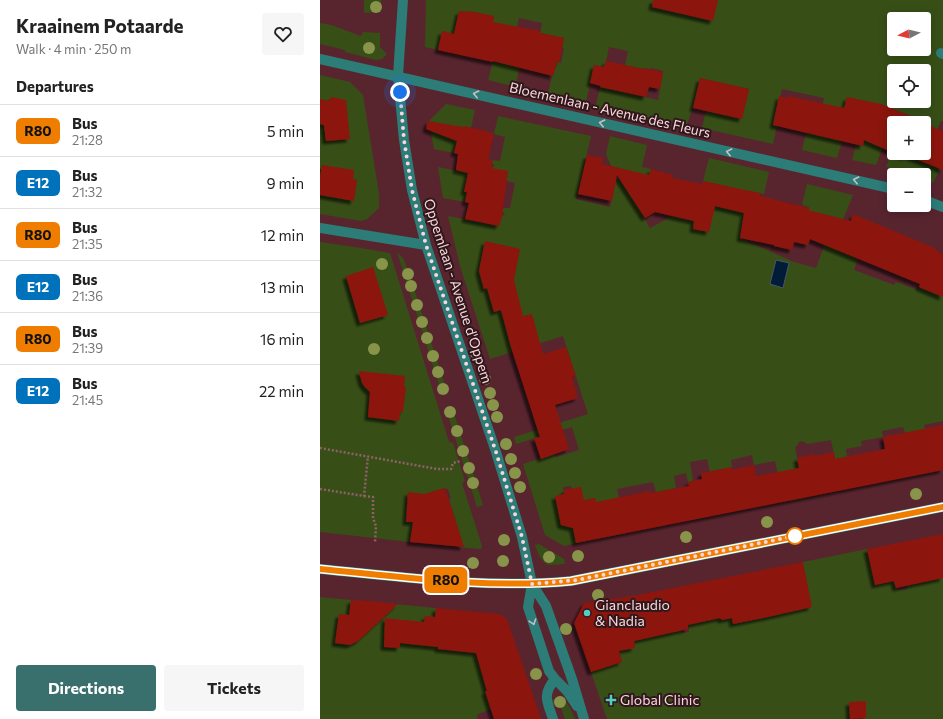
<!DOCTYPE html>
<html lang="en">
<head>
<meta charset="utf-8">
<style>
  body { margin:0; font-family:Commissioner,sans-serif; background:#f6f6f6; color:#222; height:100vh; display:flex; flex-direction:column; font-size:15px; white-space:nowrap }
  * { box-sizing:border-box; margin:0 }
  p { font-size:13px; color:#767676 }
  .icon { flex:none; width:22px; height:22px; fill:none; stroke:currentColor; stroke-width:2; stroke-linecap:round; stroke-linejoin:round }
  .map { position:relative; flex:1; overflow:hidden }
  .panel { display:flex; flex-direction:column; background:#fff; width:320px }
  .panel>* { flex:none }
  .badge { padding:0 8px; border-radius:6px; font-size:14px; line-height:26px }
  .needle { width:26px; rotate:263deg }
  .tools { position:absolute; left:567px; top:12px; display:grid; gap:8px }
  .tools a { display:grid; place-items:center; width:44px; height:44px; border-radius:4px; background:#fff; box-shadow:0 2px 10px #0003; font-size:20px }
  .you { position:absolute; width:20px; height:20px; margin:-10px; border:3px solid #fff; border-radius:50%; background:#1a73e8; box-shadow:0 0 0 6px #1a73e833 }
  .map>.badge { position:absolute; translate:-50% -50%; box-shadow:0 0 0 2px #fff }
  h2 { padding:0 16px; font-size:15px; line-height:36px }
  .round { display:grid; place-items:center; flex:none; width:42px; height:42px; border-radius:4px; background:#f6f6f6 }
  .head { display:flex; align-items:center; justify-content:space-between; height:68px; padding:0 16px }
  h1 { font-size:19px; font-weight:700; line-height:30px }
  .primary-button { display:flex; gap:8px; margin-top:auto; padding:8px 16px }
  .primary-button a { flex:1; height:46px; border-radius:4px; background:#396f6c; color:#fff; font-size:16px; font-weight:700; line-height:46px; text-align:center }
  .primary-button a+a { background:#f6f6f6; color:#222 }
  ul { padding:0; list-style:none }
  li { display:flex; align-items:center; gap:12px; height:52px; padding:0 16px; border-top:1px solid #e0e0e0 }
  li div { flex:1 }
  li b { display:block; font-size:15px }
  li em { font-style:normal }
  li .badge { min-width:44px; font-weight:700; text-align:center }
  main { display:flex; flex:1; min-height:0 }
  .map>svg:first-child { display:block }
  .green { fill:#374f17; fill-rule:evenodd }
  .water { fill:#001c37; stroke:#4b5468 }
  .building { fill:#8c150c; filter:url(#shadow) }
  .lines { fill:none; stroke-linecap:round; stroke-linejoin:round }
  .path { stroke:#8e6169; stroke-width:2.5; stroke-dasharray:2 2; stroke-linecap:butt }
  .minor { stroke:#2c7c78; stroke-width:10 }
  .tree { fill:#889449 }
  .oneway { stroke:#c6c0c3 }
  .line-casing { stroke:#fff; stroke-width:9 }
  .line { stroke:#ef7d00; stroke-width:6 }
  .walk { stroke:#f9d7dc; stroke-width:4; stroke-dasharray:0 7.2 }
  .stop-dot { fill:#fff; stroke:#ef7d00; stroke-width:2 }
  .poi-dot { fill:#55cdc6; stroke:#2f171b; stroke-width:1.5 }
  .labels { text-anchor:middle; stroke-width:4; stroke-linejoin:round; paint-order:stroke }
  .street-label { font-size:14px; fill:#f9d7dc; stroke:#2f171b }
  .poi-label { font-size:14px; fill:#f9d7dc; stroke:#2f171b; text-anchor:start }
</style>
</head>
<body>
<main>
<section class="panel">
<div class="head"><div><h1>Kraainem Potaarde</h1><p>Walk · 4 min · 250 m</p></div><a class="round"><svg class="icon" aria-label="heart" viewBox="0 0 24 24"><path d="M12 20l-8-8c-3-5 5-10 8-4 3-6 11-1 8 4z"/></svg></a></div>
<h2>Departures</h2>
<ul>
<li><span class="badge" style="background:#ef7d00;color:#111">R80</span><div><b>Bus</b><p>21:28</p></div><em>5 min</em></li>
<li><span class="badge" style="background:#0072bc;color:#fff">E12</span><div><b>Bus</b><p>21:32</p></div><em>9 min</em></li>
<li><span class="badge" style="background:#ef7d00;color:#111">R80</span><div><b>Bus</b><p>21:35</p></div><em>12 min</em></li>
<li><span class="badge" style="background:#0072bc;color:#fff">E12</span><div><b>Bus</b><p>21:36</p></div><em>13 min</em></li>
<li><span class="badge" style="background:#ef7d00;color:#111">R80</span><div><b>Bus</b><p>21:39</p></div><em>16 min</em></li>
<li><span class="badge" style="background:#0072bc;color:#fff">E12</span><div><b>Bus</b><p>21:45</p></div><em>22 min</em></li>
</ul>
<div class="primary-button"><a>Directions</a><a>Tickets</a></div>
</section>
<div class="map">
<svg width="623" height="719" viewBox="0 0 623 719">
  <defs>
    <filter id="shadow"><feDropShadow dx="-3.5" dy="3.5" stdDeviation="1" flood-color="#0009"/></filter>
  </defs>
  <rect width="100%" height="100%" fill="#58252f"/>
  <!-- green -->
  <path class="green" d="M 44,0 L 61,0 L 61,12 L 44,13 Z
    M 106,0 L 623,0 L 623,121 L 621,121 L 604,162 L 620,169 L 613,183 L 604,179 L 604,175 L 595,175 L 581,170 L 566,167 L 572,152 L 585,157 L 587,153 L 604,153 L 604,123 L 600,123 L 601,120 L 577,111 L 556,165 L 532,160 L 536,145 L 543,146 L 552,103 L 527,97 L 517,140 L 522,141 L 517,158 L 482,150 L 486,133 L 496,135 L 504,98 L 462,89 L 453,125 L 457,126 L 453,144 L 382,128 L 386,111 L 422,119 L 429,89 L 380,78 L 373,108 L 367,124 L 342,119 L 341,124 L 275,109 L 280,87 L 338,100 L 343,71 L 332,68 L 331,69 L 324,68 L 323,69 L 305,65 L 308,51 L 289,47 L 285,67 L 274,65 L 266,102 L 265,102 L 264,107 L 227,98 L 232,76 L 233,76 L 237,62 L 241,63 L 244,48 L 242,47 L 244,38 L 220,33 L 222,23 L 199,18 L 191,51 L 194,52 L 191,66 L 199,68 L 196,87 L 168,80 L 173,62 L 179,64 L 184,43 L 169,37 L 174,16 L 148,11 L 147,12 L 139,11 L 136,26 L 138,35 L 122,31 L 118,50 L 105,47 ZM 574,19 L 604,19 L 604,49 L 574,49 ZM 574,71 L 604,71 L 604,101 L 574,101 Z
    M 0,23 L 11,25 L 41,36 L 43,32 L 60,33 L 60,47 L 67,54 L 62,59 L 56,60 L 25,52 L 25,50 L 0,44 Z
    M 0,75 L 30,82 L 43,95 L 59,194 L 59,208 L 47,219 L 41,221 L 0,214 Z
    M 126,104 L 155,110 L 151,128 L 137,141 L 134,153 L 114,149 L 109,121 Z
    M 178,116 L 271,136 L 256,199 L 290,207 L 299,168 L 291,166 L 286,154 L 290,136 L 327,145 L 322,167 L 331,169 L 325,192 L 313,199 L 330,228 L 352,216 L 374,221 L 398,184 L 383,181 L 389,158 L 449,172 L 444,194 L 425,190 L 420,212 L 424,213 L 420,238 L 474,262 L 496,268 L 509,233 L 488,210 L 489,207 L 482,205 L 487,184 L 533,195 L 521,224 L 528,227 L 518,251 L 538,259 L 534,270 L 574,285 L 576,282 L 598,290 L 599,287 L 623,293 L 623,421 L 604,425 L 605,429 L 585,433 L 583,427 L 562,431 L 563,437 L 541,441 L 542,446 L 526,449 L 527,457 L 515,459 L 511,440 L 487,444 L 486,443 L 482,441 L 479,442 L 476,447 L 475,447 L 485,498 L 464,502 L 455,461 L 434,465 L 432,455 L 411,460 L 412,467 L 390,472 L 387,459 L 370,462 L 373,481 L 368,482 L 366,473 L 354,476 L 356,488 L 336,492 L 333,482 L 297,489 L 306,533 L 283,538 L 275,498 L 264,500 L 252,489 L 251,486 L 243,487 L 244,494 L 253,525 L 257,543 L 244,546 L 225,535 L 203,464 L 234,454 L 236,457 L 259,450 L 252,427 L 196,444 L 194,437 L 268,414 L 243,336 L 170,359 L 140,266 L 128,216 L 179,226 L 181,217 L 185,214 L 182,210 L 183,208 L 190,208 L 195,183 L 169,177 L 171,168 L 175,166 L 172,163 L 173,160 L 180,161 L 185,137 L 174,134 Z
    M 118,167 L 148,173 L 144,191 L 147,193 L 145,202 L 123,198 Z
    M 0,242 L 41,248 L 70,253 L 129,442 L 133,443 L 145,481 L 142,483 L 162,546 L 161,549 L 137,547 L 142,541 L 129,499 L 131,498 L 128,489 L 126,489 L 125,488 L 111,492 L 110,495 L 88,493 L 86,521 L 93,522 L 90,542 L 0,532 Z
    M 77,252 L 83,258 L 89,273 L 127,392 L 122,394 Z
    M 132,407 L 163,505 L 157,507 L 126,409 Z
    M 219,544 L 244,559 L 245,564 L 228,565 C 220,560 218,553 215,545 Z
    M 547,549 L 555,585 L 575,581 L 577,590 L 587,589 L 587,586 L 623,578 L 623,719 L 287,719 L 271,672 L 302,662 L 299,651 L 315,647 L 305,597 L 324,594 L 333,637 L 351,633 L 359,622 L 362,633 L 369,632 L 368,625 L 400,618 L 403,620 L 412,618 L 483,562 Z
    M 0,597 L 116,608 L 115,617 L 105,617 L 102,645 L 118,647 L 118,649 L 132,651 L 133,640 L 159,654 L 156,655 L 159,665 L 172,689 L 165,691 L 171,709 L 158,714 L 157,719 L 0,719 Z
    M 242,696 L 250,708 L 255,719 L 245,719 L 240,704 L 234,706 L 232,700 Z"/>
  <!-- water -->
  <path class="water" d="M 456,260 L 469,263 L 463,288 L 450,284 Z"/>
  <!-- building -->
  <path class="building" d="M 333,0 L 398,0 L 393,21 L 332,7 Z
    M 139,11 L 147,12 L 148,11 L 174,16 L 173,22 L 221,31 L 220,33 L 244,38 L 239,63 L 237,62 L 233,76 L 173,61 L 173,62 L 118,50 L 122,31 L 134,34 Z
    M 286,61 L 323,69 L 323,68 L 343,72 L 340,89 L 329,87 L 326,97 L 280,87 L 281,86 L 270,83 L 274,65 L 284,67 Z
    M 380,78 L 429,89 L 422,119 L 373,108 Z
    M 459,96 L 468,98 L 469,96 L 524,108 L 527,97 L 561,104 L 601,120 L 600,121 L 604,123 L 574,123 L 574,153 L 544,140 L 543,146 L 453,125 Z
    M 11,97 L 26,100 L 30,139 L 6,141 L 4,125 L 0,124 L 0,99 L 9,101 Z
    M 108,121 L 143,127 L 144,126 L 167,131 L 167,132 L 174,134 L 168,159 L 173,160 L 171,168 L 188,171 L 182,217 L 179,226 L 145,219 L 149,203 L 145,202 L 147,192 L 144,192 L 148,173 L 136,170 L 138,154 L 134,153 L 137,141 L 106,129 Z
    M 604,123 L 623,131 L 623,170 L 586,155 L 585,157 L 575,153 L 604,153 Z
    M 267,155 L 283,158 L 282,164 L 329,175 L 331,169 L 353,175 L 352,178 L 382,184 L 383,181 L 425,190 L 440,193 L 440,196 L 489,208 L 488,210 L 531,221 L 533,214 L 617,249 L 617,251 L 623,254 L 623,297 L 599,287 L 600,284 L 490,239 L 488,245 L 474,242 L 472,250 L 454,246 L 454,245 L 420,238 L 424,213 L 395,206 L 389,232 L 373,229 L 374,221 L 335,212 L 325,218 L 297,175 L 292,201 L 258,194 Z
    M 2,165 L 34,170 L 33,179 L 37,180 L 34,201 L 0,195 L 0,176 Z
    M 165,241 L 200,249 L 194,280 L 203,316 L 212,314 L 223,354 L 246,347 L 256,376 L 252,377 L 258,398 L 235,405 L 249,449 L 221,459 L 214,438 L 220,437 L 191,347 L 181,310 L 174,312 L 167,288 L 164,289 L 159,271 Z
    M 53,267 L 68,315 L 40,323 L 26,276 Z
    M 39,371 L 85,376 L 84,386 L 86,387 L 83,412 L 80,412 L 79,421 L 48,417 L 50,392 L 45,387 L 42,383 Z
    M 623,425 L 623,470 L 256,543 L 253,528 L 241,525 L 240,520 L 235,496 L 244,494 L 244,490 L 261,487 L 264,500 L 275,498 L 276,502 L 330,491 L 330,493 L 369,486 L 368,482 L 382,479 L 381,473 L 412,467 L 412,470 L 434,465 L 436,476 L 479,468 L 477,458 L 494,454 L 495,456 L 514,452 L 515,459 L 565,449 L 563,437 Z
    M 125,488 L 144,547 L 90,542 L 93,522 L 86,522 L 88,492 L 104,494 Z
    M 623,534 L 623,578 L 576,588 L 574,581 L 555,585 L 547,549 Z
    M 483,562 L 492,607 L 448,617 L 413,624 L 412,618 L 402,620 L 400,618 L 368,625 L 368,629 L 314,641 L 315,648 L 299,651 L 302,662 L 271,672 L 254,623 L 264,603 L 312,596 Z
    M 31,600 L 51,601 L 78,604 L 38,641 L 30,645 L 15,643 L 19,614 L 29,615 Z
    M 116,608 L 179,614 L 187,619 L 221,719 L 174,719 L 165,691 L 167,691 L 156,653 L 118,649 L 118,647 L 80,643 L 80,648 L 64,647 L 65,618 L 104,622 L 105,616 L 115,617 Z
    M 546,701 L 546,718 L 530,719 L 529,702 Z"/>
  <g class="lines">
    <!-- path -->
    <path class="path" d="M 0,448 L 117,469 L 131,469 L 133,463 L 141,461
      M 0,489 L 44,496 L 48,456
      M 44,496 L 53,497 L 53,518 L 56,526 L 55,542"/>
    <!-- minor -->
    <path class="minor" d="M 83,0 L 78,76 L 84,140 L 92,190 L 106,245 L 176,452 L 202,537 L 212,584 L 226,606 L 252,679 L 264,719
      M 621,53 L 623,54
      M 0,59 L 574,189
      M 604,200 L 623,207
      M 0,228 L 106,245
      M 0,569 C 83,577 168,589 251,581 L 623,507
      M 212,584 L 208,607 L 229,671 L 235,679 L 247,691 L 257,706
      M 233,719 C 227,701 222,695 235,679"/>
  </g>
  <!-- trees -->
  <g class="tree">
    <circle cx="56" cy="7" r="6"/>
    <circle cx="49" cy="48" r="6"/>
    <circle cx="62" cy="264" r="6"/>
    <circle cx="88" cy="274" r="6"/>
    <circle cx="91" cy="286" r="6"/>
    <circle cx="97" cy="305" r="6"/>
    <circle cx="102" cy="322" r="6"/>
    <circle cx="107" cy="338" r="6"/>
    <circle cx="54" cy="349" r="6"/>
    <circle cx="156" cy="353" r="6"/>
    <circle cx="113" cy="356" r="6"/>
    <circle cx="118" cy="372" r="6"/>
    <circle cx="165" cy="379" r="6"/>
    <circle cx="123" cy="389" r="6"/>
    <circle cx="170" cy="393" r="6"/>
    <circle cx="173" cy="405" r="6"/>
    <circle cx="130" cy="412" r="6"/>
    <circle cx="177" cy="417" r="6"/>
    <circle cx="137" cy="431" r="6"/>
    <circle cx="186" cy="444" r="6"/>
    <circle cx="143" cy="451" r="6"/>
    <circle cx="191" cy="459" r="6"/>
    <circle cx="149" cy="468" r="6"/>
    <circle cx="195" cy="473" r="6"/>
    <circle cx="153" cy="483" r="6"/>
    <circle cx="200" cy="487" r="6"/>
    <circle cx="596" cy="494" r="6"/>
    <circle cx="447" cy="522" r="6"/>
    <circle cx="366" cy="537" r="6"/>
    <circle cx="184" cy="540" r="6"/>
    <circle cx="258" cy="556" r="6"/>
    <circle cx="229" cy="557" r="6"/>
    <circle cx="183" cy="561" r="6"/>
    <circle cx="153" cy="563" r="6"/>
    <circle cx="278" cy="595" r="6"/>
    <circle cx="246" cy="629" r="6"/>
    <circle cx="216" cy="674" r="6"/>
    <circle cx="240" cy="702" r="6"/>
  </g>
  <!-- one-way arrows -->
  <defs><path id="oneway-chevron" d="M-2-3.5L2.5 0L-2 3.5" fill="none" stroke-width="1.6" stroke-linecap="round" stroke-linejoin="round"/></defs>
  <g class="oneway">
    <use href="#oneway-chevron" transform="translate(156 94) rotate(-167)"/>
    <use href="#oneway-chevron" transform="translate(282 123) rotate(-167)"/>
    <use href="#oneway-chevron" transform="translate(409 152) rotate(-167)"/>
    <use href="#oneway-chevron" transform="translate(536 180) rotate(-167)"/>
    <use href="#oneway-chevron" transform="translate(213 622) rotate(72)"/>
  </g>
  <g class="lines">
    <!-- line casing -->
    <g class="line-casing">
      <path id="line" d="M 0,569 C 83,577 168,589 251,581 L 623,507"/>
    </g>
    <!-- line -->
    <use href="#line" class="line"/>
    <!-- walk -->
    <path class="walk" d="M 80,92 L 84,140 L 92,190 L 106,245 L 176,452 L 202,537 L 212,584 L 257,580 L 475,536"/>
  </g>
  <!-- markers -->
  <circle class="stop-dot" cx="475" cy="536" r="8"/>
  <g class="poi-dot">
    <circle cx="267" cy="613" r="4"/>
    <path d="M289 694h4v4h4v4h-4v4h-4v-4h-4v-4h4z"/>
  </g>
  <g class="labels">
    <!-- street labels -->
    <g class="street-label">
      <text transform="translate(290 110) rotate(13)" y="5">Bloemenlaan - Avenue des Fleurs</text>
      <text transform="translate(138 291) rotate(72)" y="5">Oppemlaan - Avenue d'Oppem</text>
    </g>
    <!-- poi labels -->
    <g class="poi-label">
      <text x="275" y="610">Gianclaudio<tspan x="275" dy="16">&amp; Nadia</tspan></text>
      <text x="300" y="705">Global Clinic</text>
    </g>
  </g>
</svg>
<div class="tools">
<a><svg class="needle" viewBox="-14 -14 28 28"><path d="M0-13l5 13h-10z" fill="#e53935"/><path d="M0 13l5-13h-10z" fill="#767676"/></svg></a>
<a><svg class="icon" aria-label="locate" viewBox="0 0 24 24"><circle cx="12" cy="12" r="6"/><path d="M12 2v4M12 18v4M2 12h4M18 12h4"/></svg></a>
<a>+</a>
<a>−</a>
</div>
<div class="you" style="left:80px;top:92px"></div>
<b class="badge" style="left:126px;top:580px;background:#ef7d00;color:#111">R80</b>
</div>
</main>
</body>
</html>
